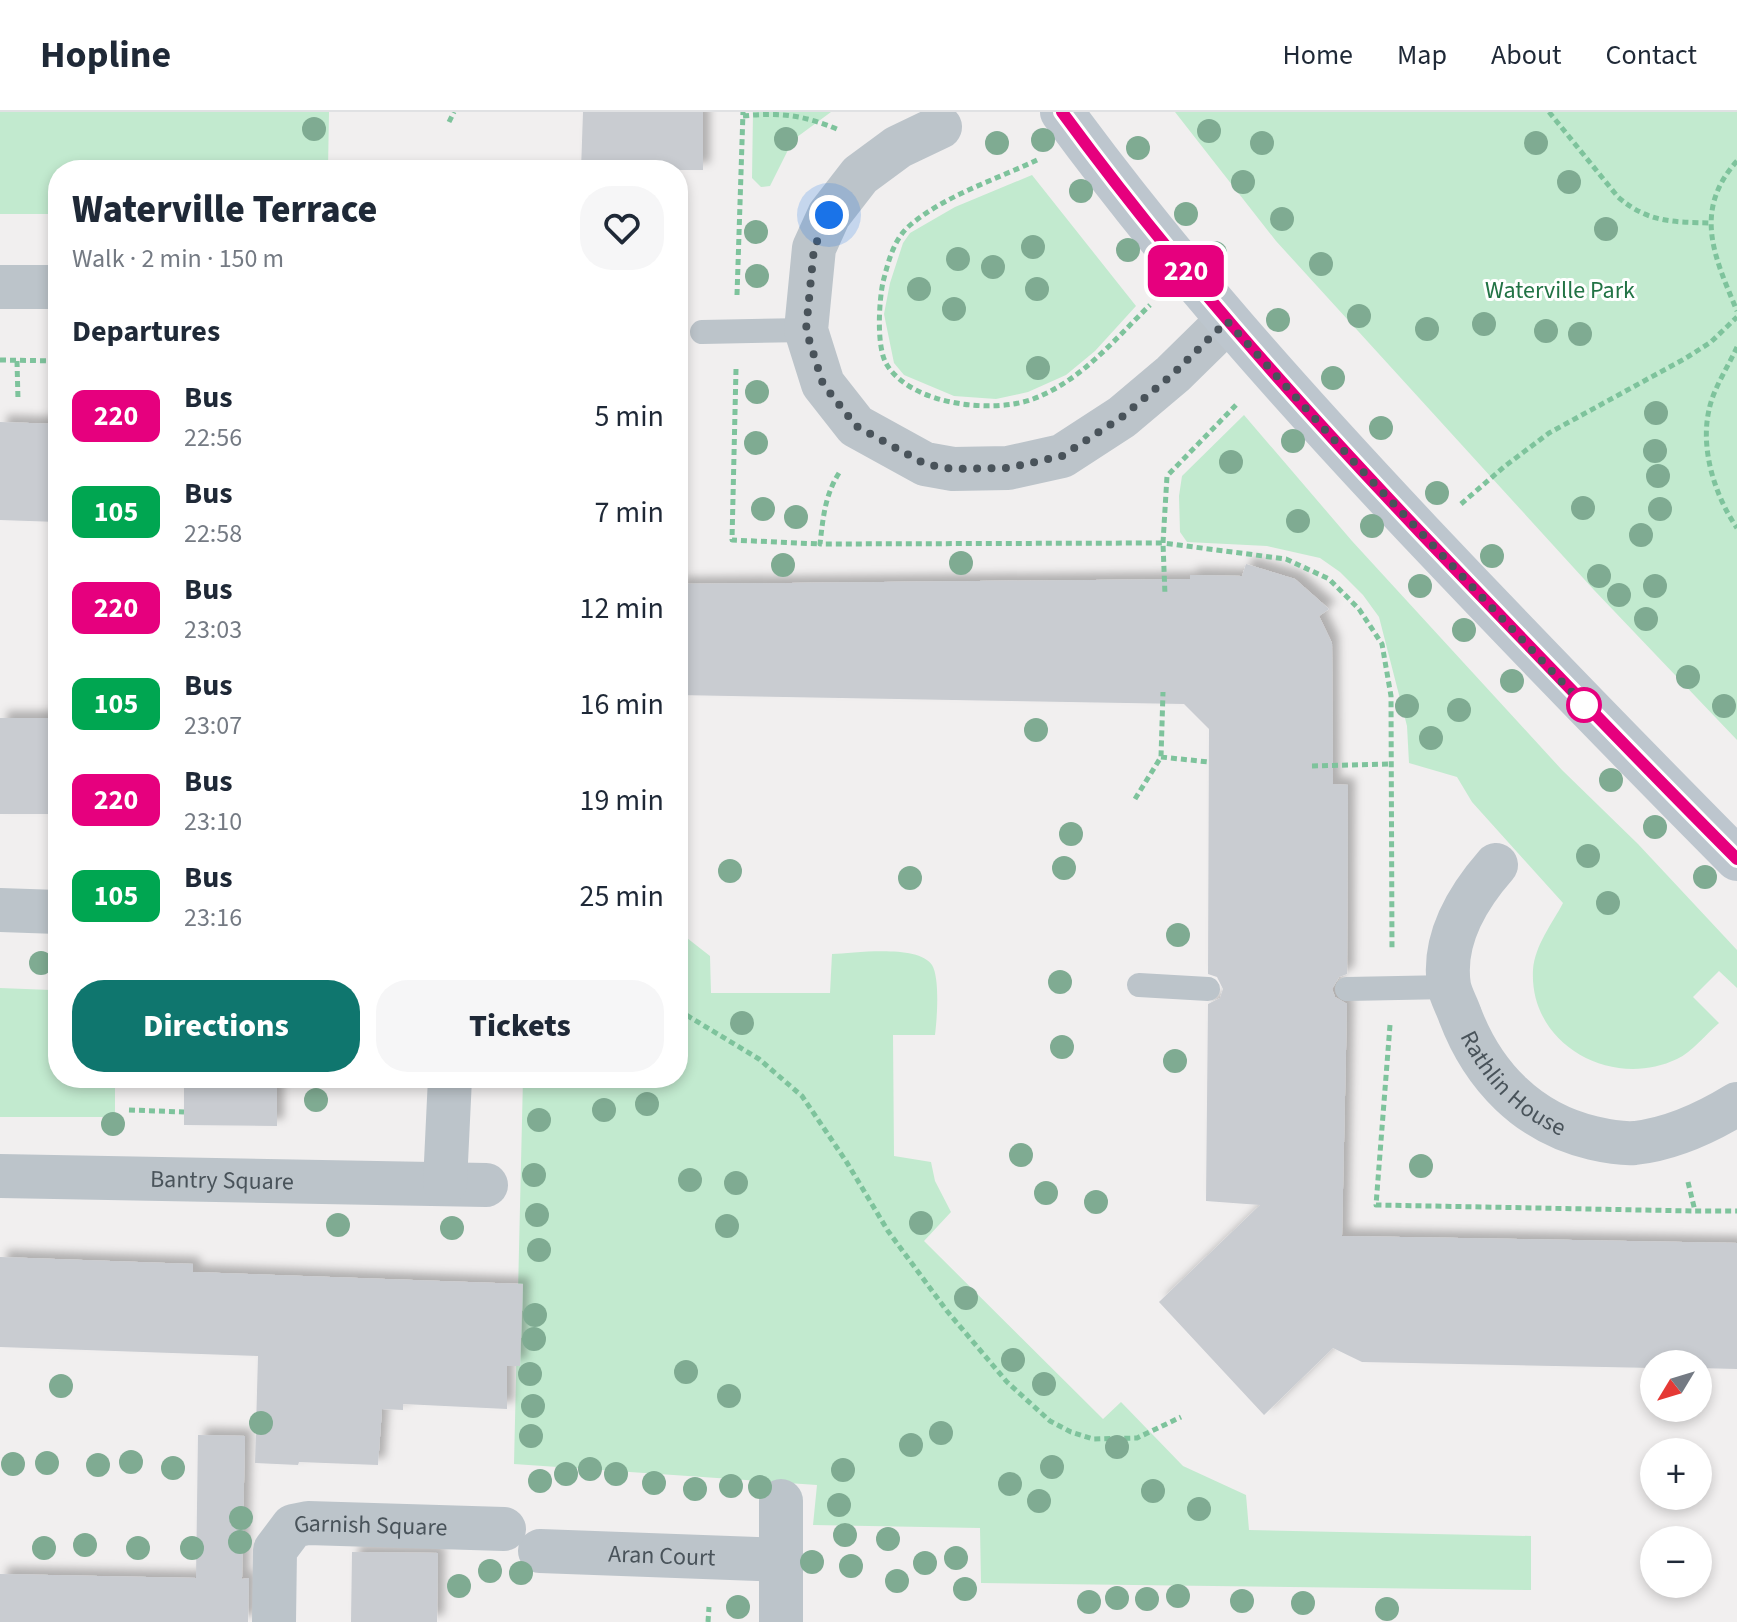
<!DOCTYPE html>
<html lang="en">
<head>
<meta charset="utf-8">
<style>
  body { margin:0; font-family:"Source Sans 3",sans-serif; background:#f6f6f7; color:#1f2937; height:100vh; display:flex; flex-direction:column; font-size:30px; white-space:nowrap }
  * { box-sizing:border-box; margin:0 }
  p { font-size:26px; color:#747a83 }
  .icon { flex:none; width:44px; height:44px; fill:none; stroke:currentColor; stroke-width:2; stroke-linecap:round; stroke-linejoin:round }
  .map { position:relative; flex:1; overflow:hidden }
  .details { position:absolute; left:48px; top:48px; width:640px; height:928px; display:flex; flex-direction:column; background:#fff; border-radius:32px; box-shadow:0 4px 12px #0003 }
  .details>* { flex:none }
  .badge { padding:0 16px; border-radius:12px; font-size:28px; line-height:52px }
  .needle { width:52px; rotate:232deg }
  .fabs { position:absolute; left:1640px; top:1238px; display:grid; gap:16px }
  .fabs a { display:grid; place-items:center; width:72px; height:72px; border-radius:50%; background:#fff; box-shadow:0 4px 12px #0003; font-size:40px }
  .you { position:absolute; width:40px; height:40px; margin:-20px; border:6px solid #fff; border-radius:50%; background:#1a73e8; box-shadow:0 0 0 12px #1a73e833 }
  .map>.badge { position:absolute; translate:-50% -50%; box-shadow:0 0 0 4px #fff }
  h2 { padding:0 24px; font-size:30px; line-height:72px }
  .round { display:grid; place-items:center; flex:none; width:84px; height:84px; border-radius:32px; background:#f6f6f7 }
  .headline { display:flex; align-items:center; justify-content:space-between; height:136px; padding:0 24px }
  h1 { font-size:38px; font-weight:800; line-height:60px }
  .primary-button { display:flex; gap:16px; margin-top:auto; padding:16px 24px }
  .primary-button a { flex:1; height:92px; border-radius:32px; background:#0f766e; color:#fff; font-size:32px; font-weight:800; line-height:92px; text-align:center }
  .primary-button a+a { background:#f6f6f7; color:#1f2937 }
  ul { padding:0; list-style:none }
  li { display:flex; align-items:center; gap:24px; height:96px; padding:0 24px }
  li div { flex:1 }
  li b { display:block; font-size:30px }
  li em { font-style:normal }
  li .badge { min-width:88px; font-weight:700; text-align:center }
  header { display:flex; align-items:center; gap:48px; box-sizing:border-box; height:112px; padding:0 40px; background:#fff; border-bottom:2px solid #e0e1e3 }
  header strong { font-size:38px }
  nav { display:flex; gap:44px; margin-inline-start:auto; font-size:28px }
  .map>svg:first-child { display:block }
  .green { fill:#c2eacf }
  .building { fill:#c9ccd1; filter:url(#shadow) }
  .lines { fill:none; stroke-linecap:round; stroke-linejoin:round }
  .path { stroke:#7ec39c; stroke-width:5; stroke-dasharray:6 4; stroke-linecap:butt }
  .lane { stroke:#bcc4ca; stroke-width:24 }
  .street { stroke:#bcc4ca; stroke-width:44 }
  .secondary { stroke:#bdc6ce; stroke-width:44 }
  .tree { fill:#7fab92 }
  .line-casing { stroke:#fff; stroke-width:18 }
  .line { stroke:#e6007e; stroke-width:12 }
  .walk { stroke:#49535a; stroke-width:8; stroke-dasharray:0 14.4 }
  .stop-dot { fill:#fff; stroke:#e6007e; stroke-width:4 }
  .labels { text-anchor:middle; stroke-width:6; stroke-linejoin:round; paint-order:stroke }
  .park-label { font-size:24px; fill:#227345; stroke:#fff }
  .street-label { font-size:24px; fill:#49535a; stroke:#fff }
</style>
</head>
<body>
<header>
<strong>Hopline</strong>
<nav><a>Home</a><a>Map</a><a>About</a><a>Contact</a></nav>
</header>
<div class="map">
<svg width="1737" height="1510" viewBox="0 0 1737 1510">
  <defs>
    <filter id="shadow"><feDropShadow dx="7" dy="-7" stdDeviation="4" flood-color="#0004"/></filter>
  </defs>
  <rect width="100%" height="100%" fill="#f1efef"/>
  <!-- green -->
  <path class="green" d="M 0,0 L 329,0 L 328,58 L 58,58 L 58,102 L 0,102 Z
    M 753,0 L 831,0 L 793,28 L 770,74 L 761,75 L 752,66 Z
    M 1175,0 L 1737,0 L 1737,628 L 1594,478 L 1276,129 Z
    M 1032,63 L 1136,194 L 1095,239 L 1066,263 L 1028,280 L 996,287 L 954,284 L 904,263 L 894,251 L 884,202 L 890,171 L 903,131 L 910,121 L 955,95 Z
    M 1244,303 L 1352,429 L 1562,658 L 1638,732 L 1737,838 L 1737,876 L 1719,859 L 1693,885 L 1719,911 C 1706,922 1692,940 1677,947 C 1612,978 1529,933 1533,858 C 1535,833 1552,812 1563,791 L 1472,690 L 1457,665 L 1409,651 L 1407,614 L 1379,505 L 1363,483 L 1340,460 L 1320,446 L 1267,434 L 1187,430 L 1180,420 L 1179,384 L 1182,364 Z
    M 678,819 L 710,844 L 711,881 L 830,881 L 832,842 C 855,841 918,832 932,853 C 940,866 937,907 935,923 L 893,923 L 894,1044 L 931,1050 L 935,1069 L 951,1100 L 924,1129 L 1103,1307 L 1121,1290 L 1183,1354 L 1246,1383 L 1249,1418 L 1531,1424 L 1531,1478 L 981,1471 L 980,1416 L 813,1413 L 817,1373 L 514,1352 L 523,966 L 678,966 Z
    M 0,876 L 51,878 L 51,920 L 58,920 L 58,966 L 115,966 L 115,1005 L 0,1005 Z"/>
  <!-- building -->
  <path class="building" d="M 583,0 L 703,0 L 703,58 L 581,58 Z
    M 0,310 L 58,312 L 58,410 L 0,408 Z
    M 1246,452 L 1295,467 L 1329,497 L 1319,504 L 1332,531 L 1333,672 L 1348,673 L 1347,862 L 1339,865 L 1332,877 L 1335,885 L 1347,892 L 1342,1124 L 1737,1131 L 1737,1257 L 1698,1256 L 1698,1252 L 1654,1252 L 1654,1256 L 1362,1250 L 1333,1236 L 1264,1303 L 1159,1190 L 1260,1093 L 1206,1089 L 1208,892 L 1220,886 L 1223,877 L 1217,865 L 1208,862 L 1209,617 L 1184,592 L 678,583 L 678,472 L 1190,467 L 1190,463 L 1242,464 Z
    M 0,606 L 58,606 L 58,702 L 0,702 Z
    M 184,966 L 277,966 L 277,1014 L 184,1013 Z
    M 0,1145 L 193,1152 L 193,1160 L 523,1172 L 520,1254 L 507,1254 L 507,1297 L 403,1292 L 403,1298 L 382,1297 L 378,1353 L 299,1350 L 298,1353 L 255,1351 L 258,1244 L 0,1235 Z
    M 198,1323 L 245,1324 L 242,1467 L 249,1466 L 248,1510 L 0,1510 L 0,1462 L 196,1466 Z
    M 352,1440 L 438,1441 L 437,1510 L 351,1510 Z"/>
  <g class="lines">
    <!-- path -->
    <path class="path" d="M 1549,0 L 1618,85 C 1648,111 1674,110 1712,111
      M 743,4 C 780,0 804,3 839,18
      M 449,10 L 454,0
      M 1037,48 C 995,68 943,84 908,115 C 893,129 888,151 883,170 C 879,189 876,236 887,253 C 912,293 992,302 1033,287 C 1081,269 1114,228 1150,193
      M 1737,49 C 1692,99 1715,146 1737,199
      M 737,183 L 743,0
      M 1737,235 C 1728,255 1713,277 1709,298 C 1700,337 1715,384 1737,416
      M 0,248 L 58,249
      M 17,249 L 18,288
      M 736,257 L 732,428 L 820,432
      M 1236,293 L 1167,364 L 1163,431 L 1286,447 L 1329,467 L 1359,497 L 1382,532 L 1391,584 L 1392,839
      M 839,361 C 825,383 823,406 820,432 L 1163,431 L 1165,483
      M 1461,392 L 1505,354 L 1549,321 L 1686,246 L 1711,230 L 1737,205
      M 1161,645 L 1209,650
      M 1312,654 L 1390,652
      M 1135,687 L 1161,645 L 1163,580
      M 678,898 L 759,947 L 802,984 L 846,1049 L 888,1119 L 947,1199 L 1007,1270 L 1050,1309 L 1071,1320 L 1093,1327 L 1137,1326 L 1181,1305
      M 1390,913 L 1376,1093 L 1695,1099
      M 129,998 L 184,1000
      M 1688,1070 L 1695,1099 L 1737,1099
      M 708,1510 L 709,1495"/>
    <!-- lane -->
    <path class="lane" d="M 702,220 L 806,218
      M 1139,873 L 1208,877
      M 1347,877 L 1449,875"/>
    <!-- street -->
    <g class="street">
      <path d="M 940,15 L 898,35 L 860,63 L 829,103 L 814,136 L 806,218 L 823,272 L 856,314 L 925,352 L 953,357 L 1008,356 L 1062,344 L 1122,305 L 1173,262 L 1227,209"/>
      <path d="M 0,175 L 58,175"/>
      <path id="s1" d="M 1496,753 C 1467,786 1442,828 1449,874 C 1451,884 1457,894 1460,903 C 1483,964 1528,1011 1593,1026 C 1606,1029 1621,1032 1635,1031 C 1671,1027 1706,1011 1737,992"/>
      <path d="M 0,798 L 58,800"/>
      <path id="s2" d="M 0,1064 L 486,1073"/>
      <path d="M 445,1071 L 450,966"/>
      <path id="s3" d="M 540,1439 L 782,1448"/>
      <path id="s4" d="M 274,1510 L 275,1438 L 293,1414 L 308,1411 L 504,1417"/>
      <path d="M 781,1510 L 781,1389"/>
    </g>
    <!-- secondary -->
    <path class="secondary" d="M 1062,0 C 1171,149 1294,286 1420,420 C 1525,531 1630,639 1737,747"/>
  </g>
  <!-- trees -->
  <g class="tree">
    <circle cx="314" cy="17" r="12"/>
    <circle cx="1209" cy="19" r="12"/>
    <circle cx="786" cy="27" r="12"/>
    <circle cx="1043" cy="28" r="12"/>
    <circle cx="997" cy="31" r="12"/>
    <circle cx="1262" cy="31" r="12"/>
    <circle cx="1536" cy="31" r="12"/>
    <circle cx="1138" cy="36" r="12"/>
    <circle cx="1243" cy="70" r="12"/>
    <circle cx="1569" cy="70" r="12"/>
    <circle cx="1081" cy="79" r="12"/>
    <circle cx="1186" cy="102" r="12"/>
    <circle cx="1282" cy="107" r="12"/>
    <circle cx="1606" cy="117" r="12"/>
    <circle cx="756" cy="120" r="12"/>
    <circle cx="1033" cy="135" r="12"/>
    <circle cx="1128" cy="138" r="12"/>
    <circle cx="1215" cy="141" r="12"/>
    <circle cx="958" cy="147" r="12"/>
    <circle cx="1321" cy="152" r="12"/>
    <circle cx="993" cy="155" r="12"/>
    <circle cx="757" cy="164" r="12"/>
    <circle cx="919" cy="177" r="12"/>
    <circle cx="1037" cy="177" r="12"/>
    <circle cx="954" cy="197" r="12"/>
    <circle cx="1359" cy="204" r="12"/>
    <circle cx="1278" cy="208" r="12"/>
    <circle cx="1484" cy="212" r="12"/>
    <circle cx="1427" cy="217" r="12"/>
    <circle cx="1546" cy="219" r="12"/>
    <circle cx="1580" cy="222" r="12"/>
    <circle cx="1038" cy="256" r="12"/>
    <circle cx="1333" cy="266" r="12"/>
    <circle cx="757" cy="280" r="12"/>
    <circle cx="1656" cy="301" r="12"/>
    <circle cx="1381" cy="316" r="12"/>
    <circle cx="1293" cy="329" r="12"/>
    <circle cx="756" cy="331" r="12"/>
    <circle cx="1655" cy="339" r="12"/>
    <circle cx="1231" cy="350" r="12"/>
    <circle cx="1658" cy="364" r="12"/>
    <circle cx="1437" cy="381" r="12"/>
    <circle cx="1583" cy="396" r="12"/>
    <circle cx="763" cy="397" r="12"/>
    <circle cx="1660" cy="397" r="12"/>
    <circle cx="796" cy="405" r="12"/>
    <circle cx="1298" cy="409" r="12"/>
    <circle cx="1372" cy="414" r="12"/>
    <circle cx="1641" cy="423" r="12"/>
    <circle cx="1492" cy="444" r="12"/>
    <circle cx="961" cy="451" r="12"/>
    <circle cx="783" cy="453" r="12"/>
    <circle cx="1599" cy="464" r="12"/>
    <circle cx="1420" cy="474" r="12"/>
    <circle cx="1655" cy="474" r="12"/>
    <circle cx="1619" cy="483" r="12"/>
    <circle cx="1646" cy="507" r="12"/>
    <circle cx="1464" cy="518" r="12"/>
    <circle cx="1688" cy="565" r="12"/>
    <circle cx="1512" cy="569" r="12"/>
    <circle cx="1407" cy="594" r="12"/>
    <circle cx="1724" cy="594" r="12"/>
    <circle cx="1459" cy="598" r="12"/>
    <circle cx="1036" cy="618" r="12"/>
    <circle cx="1431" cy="626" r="12"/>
    <circle cx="1611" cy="668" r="12"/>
    <circle cx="1655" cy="715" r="12"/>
    <circle cx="1071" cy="722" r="12"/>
    <circle cx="1588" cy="744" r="12"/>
    <circle cx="1064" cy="756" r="12"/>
    <circle cx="730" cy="759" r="12"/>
    <circle cx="1705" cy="765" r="12"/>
    <circle cx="910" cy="766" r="12"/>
    <circle cx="1608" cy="791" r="12"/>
    <circle cx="1178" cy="823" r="12"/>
    <circle cx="41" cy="851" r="12"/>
    <circle cx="1060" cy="870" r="12"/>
    <circle cx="742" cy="911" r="12"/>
    <circle cx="1062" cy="935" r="12"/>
    <circle cx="1175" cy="949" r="12"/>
    <circle cx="316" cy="988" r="12"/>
    <circle cx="647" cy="992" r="12"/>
    <circle cx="604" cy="998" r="12"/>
    <circle cx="539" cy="1008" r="12"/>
    <circle cx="113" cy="1012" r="12"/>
    <circle cx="1021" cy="1043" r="12"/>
    <circle cx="1421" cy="1054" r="12"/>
    <circle cx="534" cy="1063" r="12"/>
    <circle cx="690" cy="1068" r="12"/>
    <circle cx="736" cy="1071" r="12"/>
    <circle cx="1046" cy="1081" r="12"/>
    <circle cx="1096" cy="1090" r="12"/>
    <circle cx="537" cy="1103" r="12"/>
    <circle cx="921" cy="1111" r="12"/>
    <circle cx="338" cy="1113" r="12"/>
    <circle cx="727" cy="1114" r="12"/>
    <circle cx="452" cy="1116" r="12"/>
    <circle cx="539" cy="1138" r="12"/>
    <circle cx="966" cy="1186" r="12"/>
    <circle cx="535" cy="1203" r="12"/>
    <circle cx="534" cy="1227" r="12"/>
    <circle cx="1013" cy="1248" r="12"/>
    <circle cx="686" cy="1260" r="12"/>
    <circle cx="530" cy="1262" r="12"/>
    <circle cx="1044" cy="1272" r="12"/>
    <circle cx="61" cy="1274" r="12"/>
    <circle cx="729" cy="1284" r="12"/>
    <circle cx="533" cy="1294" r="12"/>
    <circle cx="261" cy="1311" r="12"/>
    <circle cx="941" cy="1321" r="12"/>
    <circle cx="531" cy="1324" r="12"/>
    <circle cx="911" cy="1333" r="12"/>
    <circle cx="1117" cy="1335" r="12"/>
    <circle cx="131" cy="1350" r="12"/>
    <circle cx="47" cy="1351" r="12"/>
    <circle cx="13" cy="1352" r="12"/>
    <circle cx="98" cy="1353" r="12"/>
    <circle cx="1052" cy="1355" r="12"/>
    <circle cx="173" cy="1356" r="12"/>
    <circle cx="590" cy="1357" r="12"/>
    <circle cx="843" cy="1358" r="12"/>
    <circle cx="566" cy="1362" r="12"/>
    <circle cx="616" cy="1362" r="12"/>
    <circle cx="540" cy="1369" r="12"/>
    <circle cx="654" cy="1371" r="12"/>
    <circle cx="1010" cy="1372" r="12"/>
    <circle cx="731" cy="1374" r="12"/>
    <circle cx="760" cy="1375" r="12"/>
    <circle cx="695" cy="1377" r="12"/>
    <circle cx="1153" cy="1379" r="12"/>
    <circle cx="1039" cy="1389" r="12"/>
    <circle cx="839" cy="1393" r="12"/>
    <circle cx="1199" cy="1397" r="12"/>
    <circle cx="241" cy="1406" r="12"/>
    <circle cx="845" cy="1423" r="12"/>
    <circle cx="888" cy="1427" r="12"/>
    <circle cx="240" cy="1430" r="12"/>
    <circle cx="85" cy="1433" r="12"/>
    <circle cx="44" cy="1436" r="12"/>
    <circle cx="138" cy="1436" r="12"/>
    <circle cx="192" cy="1436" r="12"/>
    <circle cx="956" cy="1446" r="12"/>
    <circle cx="812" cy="1450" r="12"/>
    <circle cx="925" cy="1451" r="12"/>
    <circle cx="851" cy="1454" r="12"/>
    <circle cx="490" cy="1459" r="12"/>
    <circle cx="521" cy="1461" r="12"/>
    <circle cx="897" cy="1469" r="12"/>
    <circle cx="459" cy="1474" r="12"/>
    <circle cx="965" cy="1477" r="12"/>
    <circle cx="1178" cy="1484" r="12"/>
    <circle cx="1117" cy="1486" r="12"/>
    <circle cx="1147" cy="1487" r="12"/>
    <circle cx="1242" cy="1489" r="12"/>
    <circle cx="1089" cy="1490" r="12"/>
    <circle cx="1303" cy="1491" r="12"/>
    <circle cx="738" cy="1495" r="12"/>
    <circle cx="1387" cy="1497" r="12"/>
  </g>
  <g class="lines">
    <!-- line casing -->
    <g class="line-casing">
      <path id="line" d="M 1062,0 C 1171,149 1293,286 1420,420 C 1525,530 1630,640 1737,747"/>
    </g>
    <!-- line -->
    <use href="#line" class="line"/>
    <!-- walk -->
    <path class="walk" d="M 829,103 L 814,136 L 806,218 L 823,272 L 856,314 L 925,352 L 953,357 L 1008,356 L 1062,344 L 1122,305 L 1173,262 L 1227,209 L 1355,351 L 1584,593"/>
  </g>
  <!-- markers -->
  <circle class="stop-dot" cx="1584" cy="593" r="16"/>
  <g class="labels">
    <!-- park labels -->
    <g class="park-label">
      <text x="1560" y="186">Waterville Park</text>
    </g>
    <!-- street labels -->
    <g class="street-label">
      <text dy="8" stroke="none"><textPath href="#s1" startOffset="254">Rathlin House</textPath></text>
      <text dy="8" stroke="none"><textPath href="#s2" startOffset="222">Bantry Square</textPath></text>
      <text dy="8" stroke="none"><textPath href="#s4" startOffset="180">Garnish Square</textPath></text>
      <text dy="8" stroke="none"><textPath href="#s3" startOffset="122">Aran Court</textPath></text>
    </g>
  </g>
</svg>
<div class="fabs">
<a><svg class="needle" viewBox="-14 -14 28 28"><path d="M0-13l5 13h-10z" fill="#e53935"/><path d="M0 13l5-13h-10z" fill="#747a83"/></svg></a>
<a>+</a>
<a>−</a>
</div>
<div class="you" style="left:829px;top:103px"></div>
<b class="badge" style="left:1186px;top:159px;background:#e6007e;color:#fff">220</b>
<section class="details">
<div class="headline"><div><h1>Waterville Terrace</h1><p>Walk · 2 min · 150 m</p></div><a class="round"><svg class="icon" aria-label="heart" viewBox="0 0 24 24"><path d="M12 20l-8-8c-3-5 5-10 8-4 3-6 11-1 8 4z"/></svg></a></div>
<h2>Departures</h2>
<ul>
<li><span class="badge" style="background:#e6007e;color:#fff">220</span><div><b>Bus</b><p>22:56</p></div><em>5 min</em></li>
<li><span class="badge" style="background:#00a651;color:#fff">105</span><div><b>Bus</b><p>22:58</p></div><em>7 min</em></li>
<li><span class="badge" style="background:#e6007e;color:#fff">220</span><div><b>Bus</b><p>23:03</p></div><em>12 min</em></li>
<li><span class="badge" style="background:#00a651;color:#fff">105</span><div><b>Bus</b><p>23:07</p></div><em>16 min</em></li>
<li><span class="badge" style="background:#e6007e;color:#fff">220</span><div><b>Bus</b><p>23:10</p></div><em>19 min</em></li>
<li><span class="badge" style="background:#00a651;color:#fff">105</span><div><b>Bus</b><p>23:16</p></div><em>25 min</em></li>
</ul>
<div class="primary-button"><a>Directions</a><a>Tickets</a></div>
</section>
</div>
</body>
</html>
